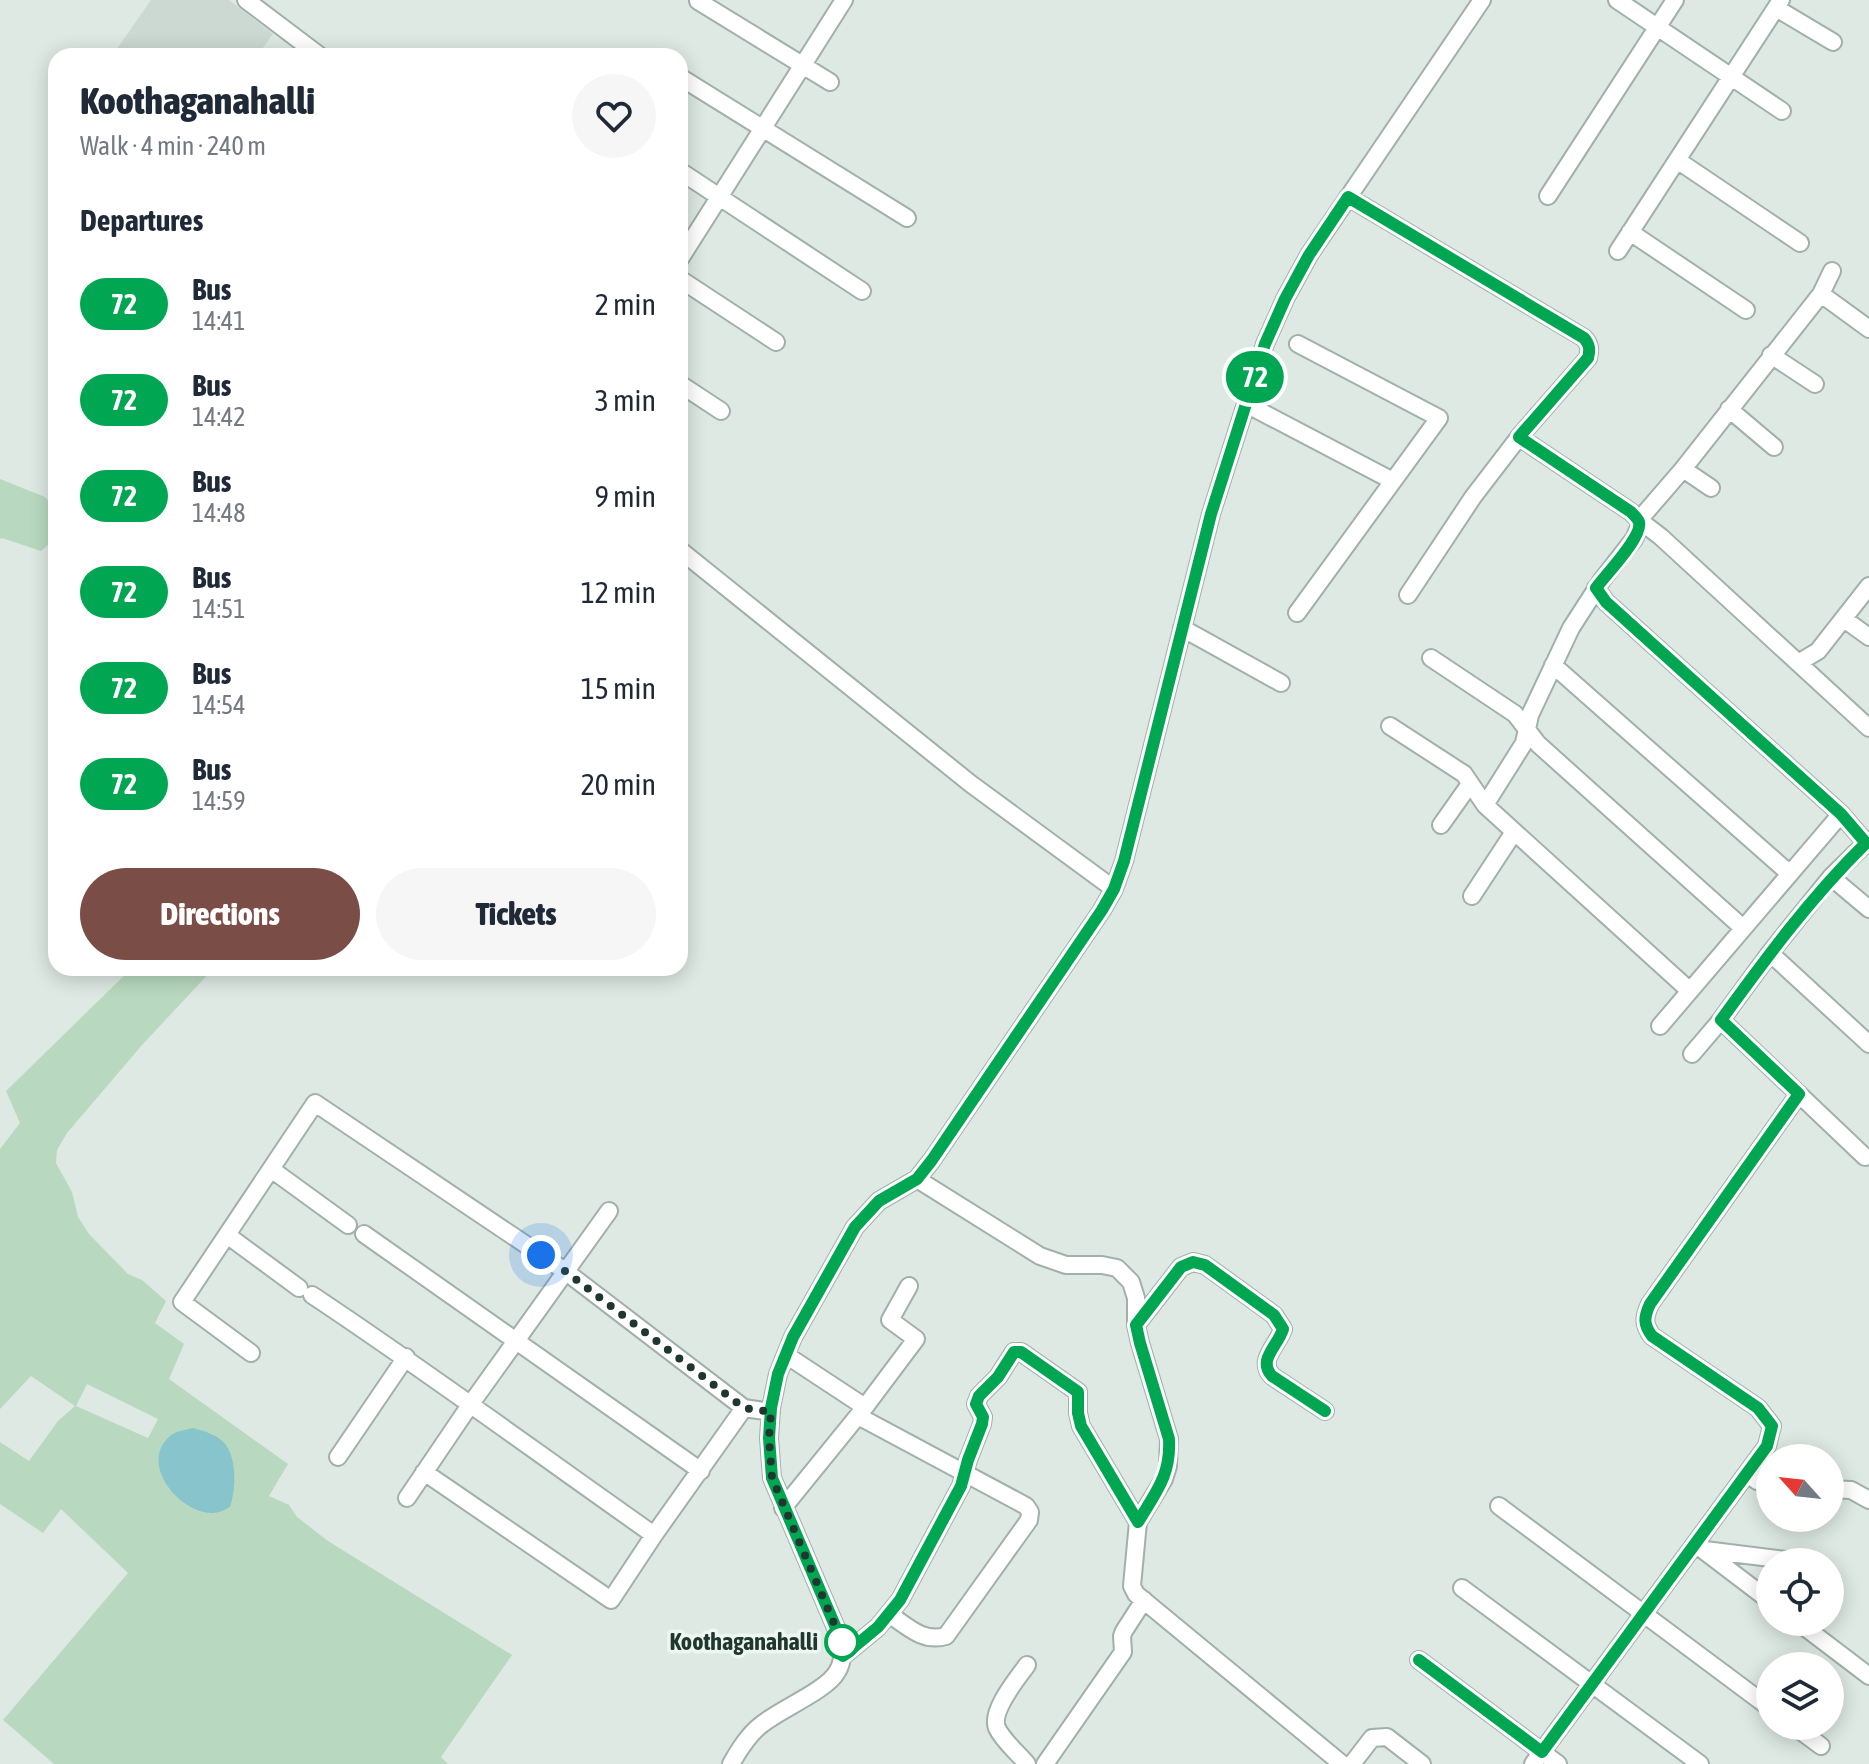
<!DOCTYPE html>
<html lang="en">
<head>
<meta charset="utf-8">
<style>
  body { margin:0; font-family:"Asap Condensed",sans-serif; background:#f6f6f7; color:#1f2937; height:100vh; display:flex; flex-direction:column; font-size:30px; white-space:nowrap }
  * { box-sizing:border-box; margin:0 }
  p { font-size:26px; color:#747a83 }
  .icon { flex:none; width:44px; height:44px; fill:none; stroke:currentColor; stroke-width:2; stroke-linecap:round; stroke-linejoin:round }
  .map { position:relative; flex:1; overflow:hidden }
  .sheet { position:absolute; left:48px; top:48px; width:640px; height:928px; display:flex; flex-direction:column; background:#fff; border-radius:24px; box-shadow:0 4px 20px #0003 }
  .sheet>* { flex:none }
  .badge { padding:0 16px; border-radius:26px; font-size:28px; line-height:52px }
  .needle { width:52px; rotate:297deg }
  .fabs { position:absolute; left:1756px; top:1444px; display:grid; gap:16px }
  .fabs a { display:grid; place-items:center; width:88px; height:88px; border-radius:50%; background:#fff; box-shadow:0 4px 20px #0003; font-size:40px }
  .you { position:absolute; width:40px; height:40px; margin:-20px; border:6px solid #fff; border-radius:50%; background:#1a73e8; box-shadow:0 0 0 12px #1a73e833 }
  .map>.badge { position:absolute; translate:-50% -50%; box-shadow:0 0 0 4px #fff }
  h2 { padding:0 32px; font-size:30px; line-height:72px }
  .round { display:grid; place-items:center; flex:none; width:84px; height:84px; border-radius:42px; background:#f6f6f7 }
  .head { display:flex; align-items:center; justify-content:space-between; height:136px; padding:0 32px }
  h1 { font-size:38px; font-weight:800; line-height:60px }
  .cta { display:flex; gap:16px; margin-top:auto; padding:16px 32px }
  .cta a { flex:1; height:92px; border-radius:48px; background:#7a4d47; color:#fff; font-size:32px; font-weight:800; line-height:92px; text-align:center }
  .cta a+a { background:#f6f6f7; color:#1f2937 }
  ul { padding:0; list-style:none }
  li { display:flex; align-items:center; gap:24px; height:96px; padding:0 32px }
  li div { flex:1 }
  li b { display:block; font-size:30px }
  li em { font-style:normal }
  li .badge { min-width:88px; font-weight:700; text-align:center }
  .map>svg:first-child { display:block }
  .built { fill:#ccd8d2 }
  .green { fill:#b8d9bf; fill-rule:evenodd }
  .water { fill:#88c4cb }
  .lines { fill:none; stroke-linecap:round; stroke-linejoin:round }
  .minor-casing { stroke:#a1b0aa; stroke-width:20 }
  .minor { stroke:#fff; stroke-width:16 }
  .line-casing { stroke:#fff; stroke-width:18 }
  .line { stroke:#00a651; stroke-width:12 }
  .walk { stroke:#203730; stroke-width:8; stroke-dasharray:0 14.4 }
  .stop-dot { fill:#fff; stroke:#00a651; stroke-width:4 }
  .labels { text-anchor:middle; stroke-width:7; stroke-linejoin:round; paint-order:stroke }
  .stop-label { font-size:24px; font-weight:bold; fill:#203730; stroke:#eef6f1; text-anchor:end }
</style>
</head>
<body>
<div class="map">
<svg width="1869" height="1764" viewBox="0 0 1869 1764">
  <rect width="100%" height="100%" fill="#dee9e3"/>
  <!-- built -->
  <path class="built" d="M 151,0 L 229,0 L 273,34 L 257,56 L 112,56 Z"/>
  <!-- green -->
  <path class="green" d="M 0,479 L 45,497 L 56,510 L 56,538 L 41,551 L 2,538 L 0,539 Z
    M 132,968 L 214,968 L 142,1045 L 67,1133 L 57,1150 L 56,1163 L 72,1192 L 78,1217 L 89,1234 L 128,1274 L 142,1280 L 166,1301 L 155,1323 L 184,1344 L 169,1379 L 288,1464 L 269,1496 L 289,1505 L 297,1517 L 328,1541 L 512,1655 L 441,1757 L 448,1764 L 54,1764 L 3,1720 L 128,1573 L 61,1509 L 43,1533 L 0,1504 L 0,1442 L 29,1461 L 58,1421 L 75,1406 L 31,1376 L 0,1409 L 0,1149 L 20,1123 L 6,1091 ZM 87,1384 L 158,1419 L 148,1438 L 76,1406 Z"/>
  <!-- water -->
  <path class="water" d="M 193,1428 C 204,1431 219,1435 226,1445 C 237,1461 236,1490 230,1507 C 224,1510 219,1513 212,1513 C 180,1513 139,1465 169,1437 C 175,1431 185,1430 193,1428 Z"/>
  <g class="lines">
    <!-- minor casing -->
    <g class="minor-casing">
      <path id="minor" d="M 246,0 L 320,56
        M 1617,0 L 1782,111
        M 698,1 L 830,82
        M 1776,8 L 1833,42
        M 680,77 L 907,218
        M 1677,160 L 1800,243
        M 680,171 L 862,291
        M 1548,196 L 1675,0
        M 1348,197 L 1584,338 C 1590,345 1590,349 1588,358 L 1519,437 L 1473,497 L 1408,595
        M 1630,232 L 1746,310
        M 1618,251 L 1781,0
        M 680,259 L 844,0
        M 1832,271 L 1821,294 L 1683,469 L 1639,520 L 1661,537 L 1869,728
        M 680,279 L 776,342
        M 1821,294 L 1869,329
        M 1771,355 L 1815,384
        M 680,384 L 721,411
        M 1246,404 L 1393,481
        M 1729,409 L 1774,447
        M 1683,469 L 1711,488
        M 680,550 L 971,784 L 1114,889
        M 1596,588 L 1606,602 L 1841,814 L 1866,843
        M 1297,613 L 1439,418 L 1298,344
        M 1844,619 L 1869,637
        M 1182,628 L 1281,683
        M 1431,658 L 1515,714 L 1538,744 L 1743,928
        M 1798,663 L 1818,651 L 1869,586
        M 1553,665 L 1790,874
        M 1390,726 L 1464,774 L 1485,805 L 1690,991
        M 1485,805 L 1524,743 L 1530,715 L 1571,628 L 1602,580 L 1634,539 L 1639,528 L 1639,520 L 1631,512 L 1519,437
        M 1441,825 L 1470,784
        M 1831,877 L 1869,909
        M 1472,896 L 1514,832
        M 1770,953 L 1869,1044
        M 1721,1020 L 1865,1157
        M 1660,1026 L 1841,814
        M 1692,1054 L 1721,1020 L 1770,953 L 1831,877 L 1869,840
        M 271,1169 L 348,1225
        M 917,1179 L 1040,1256 L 1066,1265 L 1102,1265 L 1117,1268 L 1131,1282 L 1136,1298 L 1136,1325 L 1140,1343 L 1169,1439 L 1168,1466 L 1164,1479 L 1138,1522 L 1132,1586 L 1136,1594 L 1342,1764
        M 364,1234 L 701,1471
        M 227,1235 L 299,1288
        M 312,1295 C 428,1372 540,1455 654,1535
        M 1136,1325 L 1181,1267 L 1193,1262 L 1205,1265 L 1274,1315 L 1283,1329 C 1278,1345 1257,1360 1272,1376 L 1325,1411
        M 251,1353 L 182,1302 L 315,1103 L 565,1271 L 744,1408 L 771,1412
        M 786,1355 L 865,1407
        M 858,1416 L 1026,1506 L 1030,1512 L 1029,1520 L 946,1636 C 923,1643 907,1626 889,1614
        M 338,1457 L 406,1357
        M 424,1472 L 611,1600 L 654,1535 L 744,1408
        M 1747,1473 L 1757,1481 L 1770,1484
        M 1830,1489 L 1851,1490 L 1869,1500
        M 407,1498 L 470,1405 L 609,1211
        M 1499,1506 L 1770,1708
        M 783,1508 L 865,1407 L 916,1339 L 890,1320 L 909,1286
        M 1695,1544 L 1770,1601
        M 1705,1550 L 1794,1561
        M 1462,1588 L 1700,1764
        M 1798,1622 L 1869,1676
        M 843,1656 L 878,1627 L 900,1600 L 961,1486 L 968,1460 L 982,1424 L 983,1417 L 976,1404 L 979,1396 L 998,1377 L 1014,1352 L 1021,1352 L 1078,1392 L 1078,1413 L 1081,1426 L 1138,1522
        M 1419,1660 L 1558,1764
        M 1027,1665 C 1017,1679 990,1711 997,1728 C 1003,1741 1018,1753 1027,1764
        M 1794,1726 L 1821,1746
        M 731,1764 C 739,1750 748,1735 761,1725 C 780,1709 826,1691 837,1672 C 843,1663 843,1652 842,1642 L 772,1478 L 769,1438 L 771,1408 L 778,1374 L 793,1337 L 855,1227 L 879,1201 L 917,1179 L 932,1160 L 1102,910 L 1114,889 L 1124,861 L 1211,514 L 1265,344 L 1285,299 L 1309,255 L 1482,0
        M 1045,1764 L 1123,1652 L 1122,1636 L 1124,1631 L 1144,1600
        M 1352,1764 L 1372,1738 L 1387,1737 L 1422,1764
        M 1533,1764 L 1767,1446 L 1772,1426 L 1758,1408 L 1652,1336 C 1643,1324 1644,1317 1650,1304 L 1799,1094"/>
    </g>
    <!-- minor -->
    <use href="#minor" class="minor"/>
  </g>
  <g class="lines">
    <!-- line casing -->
    <g class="line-casing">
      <path id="line" d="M 1325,1411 L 1272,1376 C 1257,1360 1278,1346 1283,1329 L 1274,1315 L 1205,1265 L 1193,1262 L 1181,1267 L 1136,1325 L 1140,1343 L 1169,1439 C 1171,1475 1156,1492 1138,1522 L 1081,1426 L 1078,1413 L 1078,1392 L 1021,1352 L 1014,1352 L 998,1377 L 979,1396 L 976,1404 L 983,1417 L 982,1424 L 968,1460 L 961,1486 L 900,1600 L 878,1627 L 843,1656 L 842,1642 L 772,1478 L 769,1438 L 771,1408 L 778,1374 L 793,1337 L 855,1227 L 879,1201 L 917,1179 L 932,1160 L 1102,910 L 1114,889 L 1124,861 L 1211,514 L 1265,344 L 1285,299 L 1309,255 L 1348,197 L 1584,338 C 1590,345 1590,350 1588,358 L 1519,437 L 1631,512 C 1633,514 1638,519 1639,522 C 1643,537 1605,575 1596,588 L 1606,602 L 1841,814 L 1866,843 C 1811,897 1766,958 1721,1020 L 1799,1094 L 1650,1304 C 1644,1317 1643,1324 1652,1336 L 1758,1408 L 1772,1426 L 1767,1446 L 1542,1752 L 1419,1660"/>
    </g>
    <!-- line -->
    <use href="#line" class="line"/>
    <!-- walk -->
    <path class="walk" d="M 541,1255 L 565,1271 L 744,1408 L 771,1412 L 769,1438 L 772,1478 L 842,1642"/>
  </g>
  <!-- markers -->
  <circle class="stop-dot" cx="842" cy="1642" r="16"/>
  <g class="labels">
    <!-- stop labels -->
    <g class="stop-label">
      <text x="818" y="1650">Koothaganahalli</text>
    </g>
  </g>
</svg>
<div class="fabs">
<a><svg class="needle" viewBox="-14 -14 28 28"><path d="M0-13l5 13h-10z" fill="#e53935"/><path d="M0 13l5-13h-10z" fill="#747a83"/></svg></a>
<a><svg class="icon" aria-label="locate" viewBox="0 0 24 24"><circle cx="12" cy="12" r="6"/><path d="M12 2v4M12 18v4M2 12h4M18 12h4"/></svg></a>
<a><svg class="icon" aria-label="layers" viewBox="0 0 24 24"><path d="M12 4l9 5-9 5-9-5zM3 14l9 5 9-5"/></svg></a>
</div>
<div class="you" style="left:541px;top:1255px"></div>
<b class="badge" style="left:1255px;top:377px;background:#00a651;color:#fff">72</b>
<section class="sheet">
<div class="head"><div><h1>Koothaganahalli</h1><p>Walk · 4 min · 240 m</p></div><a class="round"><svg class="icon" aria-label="heart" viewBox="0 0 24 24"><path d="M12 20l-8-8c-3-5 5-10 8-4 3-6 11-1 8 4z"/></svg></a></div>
<h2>Departures</h2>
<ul>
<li><span class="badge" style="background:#00a651;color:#fff">72</span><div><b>Bus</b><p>14:41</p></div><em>2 min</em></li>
<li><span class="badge" style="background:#00a651;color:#fff">72</span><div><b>Bus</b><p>14:42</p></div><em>3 min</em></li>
<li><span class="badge" style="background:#00a651;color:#fff">72</span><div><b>Bus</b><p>14:48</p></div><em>9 min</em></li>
<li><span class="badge" style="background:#00a651;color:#fff">72</span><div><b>Bus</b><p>14:51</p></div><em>12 min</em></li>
<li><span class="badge" style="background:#00a651;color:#fff">72</span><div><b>Bus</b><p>14:54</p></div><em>15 min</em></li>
<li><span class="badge" style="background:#00a651;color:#fff">72</span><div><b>Bus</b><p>14:59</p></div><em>20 min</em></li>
</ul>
<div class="cta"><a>Directions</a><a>Tickets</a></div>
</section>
</div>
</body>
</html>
